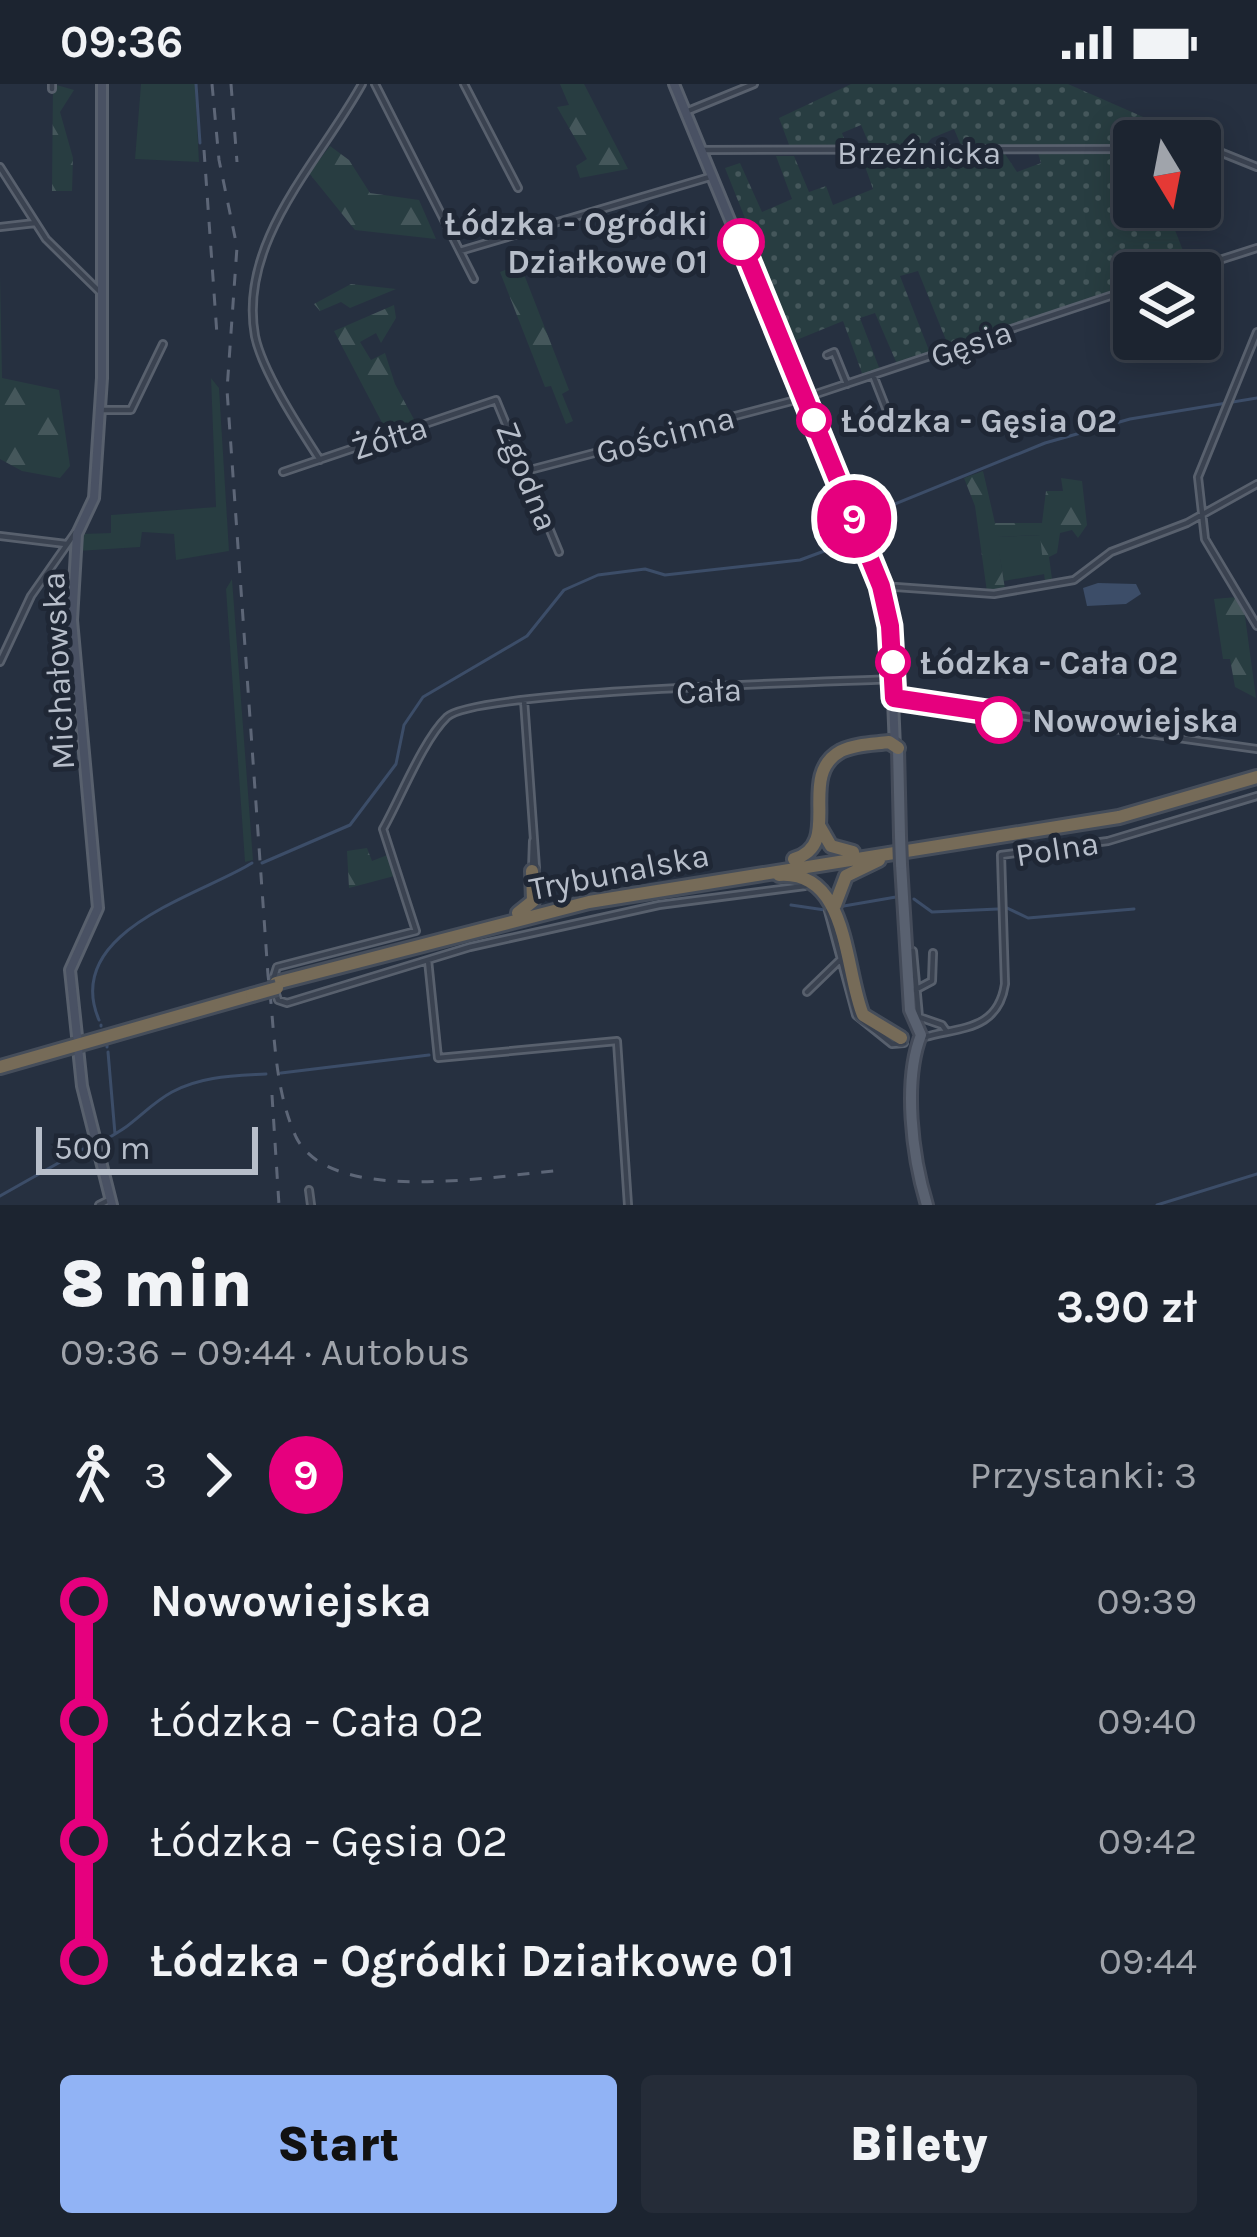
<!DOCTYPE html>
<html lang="pl">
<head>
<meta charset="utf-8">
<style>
  body { margin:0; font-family:Karla,sans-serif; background:#252c38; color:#f1f3f6; height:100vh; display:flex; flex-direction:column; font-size:45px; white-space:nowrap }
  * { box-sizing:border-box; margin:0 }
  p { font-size:39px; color:#a0a4ab }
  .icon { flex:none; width:66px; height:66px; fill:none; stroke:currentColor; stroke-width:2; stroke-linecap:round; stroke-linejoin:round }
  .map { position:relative; height:1121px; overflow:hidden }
  .details { display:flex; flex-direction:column; background:#1c2430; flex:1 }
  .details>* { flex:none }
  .badge { padding:0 24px; border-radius:39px; font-size:42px; line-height:78px }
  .needle { width:78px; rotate:170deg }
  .controls { position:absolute; left:1113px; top:36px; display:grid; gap:24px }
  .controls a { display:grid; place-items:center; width:108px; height:108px; border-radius:12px; background:#1c2430; box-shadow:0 6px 30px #0003,0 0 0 3px #3a414c; font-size:60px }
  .scale { position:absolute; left:36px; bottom:30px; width:222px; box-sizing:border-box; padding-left:12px; border:6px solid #b7beca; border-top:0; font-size:33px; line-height:42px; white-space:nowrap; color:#b7beca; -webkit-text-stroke:9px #1f2735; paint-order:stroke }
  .map>.badge { position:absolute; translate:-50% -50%; box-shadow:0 0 0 6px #fff }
  .legs { display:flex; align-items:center; gap:18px; height:132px; padding:0 60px; font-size:39px }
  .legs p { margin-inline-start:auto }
  .summary { display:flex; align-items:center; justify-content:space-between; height:204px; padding:0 60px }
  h1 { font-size:66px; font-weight:800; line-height:90px }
  .primary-button { display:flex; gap:24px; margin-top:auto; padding:24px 60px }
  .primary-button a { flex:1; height:138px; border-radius:12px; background:#91b3f5; color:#111; font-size:48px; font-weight:800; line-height:138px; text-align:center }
  .primary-button a+a { background:#252c38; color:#f1f3f6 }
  ul { padding:0 60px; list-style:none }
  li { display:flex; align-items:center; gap:42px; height:120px; font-size:45px }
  li i { display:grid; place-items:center; width:18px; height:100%; margin:0 15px; background:currentColor }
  li i::after { content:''; width:30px; height:30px; margin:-15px; border:9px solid; border-radius:50%; background:#1c2430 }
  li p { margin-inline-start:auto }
  li:first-child i { background:linear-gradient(#0000 50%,currentColor 0) }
  li:last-child i { background:linear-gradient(currentColor 50%,#0000 0) }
  .status { display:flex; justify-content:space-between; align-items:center; height:84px; padding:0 60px; background:#1c2430; direction:ltr }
  .status svg { height:33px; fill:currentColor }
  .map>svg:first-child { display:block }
  .grass { fill:#283d41 }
  .forest { fill:url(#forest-firs) }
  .garden { fill:url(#garden-dots) }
  .water { fill:#3c4d68 }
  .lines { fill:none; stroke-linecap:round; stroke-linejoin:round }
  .stream { stroke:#3c4d68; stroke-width:3 }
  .street-casing { stroke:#58606d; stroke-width:10 }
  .secondary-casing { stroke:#58606d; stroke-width:14 }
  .primary-casing { stroke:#444b59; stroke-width:16 }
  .highway-casing { stroke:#454d5a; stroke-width:18 }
  .street { stroke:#3a4250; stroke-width:4.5 }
  .secondary { stroke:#495163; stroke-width:8 }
  .primary { stroke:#596170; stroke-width:10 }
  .highway { stroke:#766b58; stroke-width:12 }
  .rail { stroke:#5d6677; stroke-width:3; stroke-dasharray:12 12; stroke-linecap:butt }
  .primary-bridge-casing { stroke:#444b59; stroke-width:16; stroke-linecap:butt }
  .highway-bridge-casing { stroke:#454d5a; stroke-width:18; stroke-linecap:butt }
  .primary-bridge { stroke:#596170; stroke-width:10 }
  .highway-bridge { stroke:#766b58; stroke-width:12 }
  .line-1-casing { stroke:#fff; stroke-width:27 }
  .line-1 { stroke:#e6007e; stroke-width:18 }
  .stop-1-dot { fill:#fff; stroke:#e6007e; stroke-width:6 }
  .labels { text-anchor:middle; stroke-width:10; stroke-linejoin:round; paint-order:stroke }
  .street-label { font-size:33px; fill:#b7beca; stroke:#1f2735 }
  .stop-label { font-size:33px; font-weight:bold; fill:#b7beca; stroke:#1f2735; text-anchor:start }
</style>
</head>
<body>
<div class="status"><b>09:36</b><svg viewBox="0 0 49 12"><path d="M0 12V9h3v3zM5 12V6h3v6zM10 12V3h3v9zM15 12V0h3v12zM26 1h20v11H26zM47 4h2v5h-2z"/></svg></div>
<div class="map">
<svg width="1257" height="1121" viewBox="0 0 1257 1121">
  <defs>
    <pattern id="forest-firs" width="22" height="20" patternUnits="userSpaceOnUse" patternTransform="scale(3)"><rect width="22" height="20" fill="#283d41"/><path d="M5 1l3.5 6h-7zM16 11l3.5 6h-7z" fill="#45575b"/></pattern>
    <pattern id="garden-dots" width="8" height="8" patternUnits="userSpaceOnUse" patternTransform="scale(3)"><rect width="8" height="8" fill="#283d41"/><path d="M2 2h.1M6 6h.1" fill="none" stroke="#45575b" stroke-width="1.8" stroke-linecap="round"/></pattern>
  </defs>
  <rect width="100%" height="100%" fill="#263040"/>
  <!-- grass -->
  <path class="grass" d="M 141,0 L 195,0 L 199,78 L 135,75 Z
    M 211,294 L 219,304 L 229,467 L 176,476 L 174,450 L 142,448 L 140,463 L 78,467 L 81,450 L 111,449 L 111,431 L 216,423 Z
    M 1041,451 L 1045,490 L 1004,497 L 996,453 Z
    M 232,495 L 253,776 L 245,778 L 226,505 Z"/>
  <!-- forest -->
  <path class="forest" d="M 53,0 L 74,6 L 60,28 L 73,74 L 72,107 L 52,107 Z
    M 560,0 L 584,0 L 628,85 L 580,94 L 576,82 L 587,75 L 557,23 L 569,21 Z
    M 330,62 L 349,76 L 370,109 L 419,116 L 436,155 L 355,146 L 309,89 Z
    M 520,180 L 569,306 L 562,310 L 573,337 L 566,340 L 551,302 L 545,303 L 500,188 Z
    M 0,192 L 2,294 L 59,306 L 70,382 L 60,394 L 22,387 L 0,375 Z
    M 351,200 L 396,205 L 350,224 L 341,218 L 320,227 L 314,220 Z
    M 394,221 L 396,234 L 381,259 L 376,249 L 360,258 L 371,276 L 385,269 L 395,300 L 417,341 L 388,350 L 334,247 Z
    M 983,387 L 995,439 L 1042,439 L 1046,407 L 1063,407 L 1061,394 L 1082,397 L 1087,441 L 1078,454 L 1072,446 L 1060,449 L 1057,469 L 1049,473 L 1052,495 L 1045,498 L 1040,451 L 997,453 L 1005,505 L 987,508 L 975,422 L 964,394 Z
    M 1237,513 L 1244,525 L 1256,614 L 1235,603 L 1230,575 L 1223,575 L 1214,515 Z
    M 367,764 L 372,777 L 390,770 L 398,791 L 349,804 L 347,767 Z"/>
  <!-- garden -->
  <path class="garden" d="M 851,0 L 1068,0 L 1182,50 L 1182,57 L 1140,57 L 1132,37 L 1118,43 L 1125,63 L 963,66 L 954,45 L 932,54 L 920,67 L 872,67 L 861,41 L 842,49 L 849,68 L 791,66 L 779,34 Z
    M 1134,67 L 1134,123 L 1166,123 L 1189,182 L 1166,189 L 1134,189 L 1134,200 L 948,261 L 918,187 L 900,192 L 930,269 L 897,280 L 875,229 L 860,234 L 880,286 L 863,292 L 843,237 L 794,257 L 725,84 L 740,79 L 762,128 L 792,115 L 776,72 L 794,72 L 809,108 L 826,102 L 833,121 L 873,105 L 861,71 L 1005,70 L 1017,88 L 1041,79 L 1038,69 Z"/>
  <!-- water -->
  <path class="water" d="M 1098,499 L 1136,500 L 1141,510 L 1126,520 L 1087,522 L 1083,504 Z"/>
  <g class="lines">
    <!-- stream -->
    <path class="stream" d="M 196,0 L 200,59
      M 751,173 L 760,195
      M 762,198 L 785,255
      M 787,260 L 797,285
      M 807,296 L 813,307
      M 812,322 L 814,313
      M 813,325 L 857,433
      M 868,458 L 858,435 L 1045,359 L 1130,335 L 1257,314
      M 869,462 L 884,498
      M 262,779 L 350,741 L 396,680 L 404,641 L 423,613 L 527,552 L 564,506 L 598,491 L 645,485 L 665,491 L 800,476 L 865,452
      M 914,815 L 932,828 L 998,825
      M 791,821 L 825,826
      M 838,823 L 896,813
      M 1005,823 L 1028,834 L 1134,825
      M 99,936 C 61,847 201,811 252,779
      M 101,941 L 101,942
      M 107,961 L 107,963
      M 108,968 L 115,1050
      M 281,989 L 429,971
      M 101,1057 C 130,1046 146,1022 172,1008 C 202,992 233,992 266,990
      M 0,1112 L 92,1060
      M 1157,1121 L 1257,1090"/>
    <!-- street casing -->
    <g class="street-casing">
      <path id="street" d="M 375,0 L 474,195
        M 464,0 L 518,104
        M 52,5 L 52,0
        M 688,27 L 754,0
        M 1200,60 L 1257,83
        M 703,66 L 1134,65
        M 0,83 L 46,155 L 101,209
        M 0,143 L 35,139
        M 460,167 L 713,92
        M 1179,189 L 1257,164
        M 1257,248 L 1198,393 L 1205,455 L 1257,542
        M 827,271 L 834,268 L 847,300
        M 873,291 L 893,342
        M 100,326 L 131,326 L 163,260
        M 320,376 C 300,345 262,287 255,252 C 238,157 319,78 362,0
        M 526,387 L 807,313 L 1134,204
        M 283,388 L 496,316 L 559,468
        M 0,452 L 66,460
        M 882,502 L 994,510 L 1074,496 L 1111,468 L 1187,439 L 1257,400
        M 0,578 L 31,512 L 75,449
        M 894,614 L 1257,665
        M 524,616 L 536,784
        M 991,628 L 996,643
        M 532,787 L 533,757
        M 828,827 L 856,931 L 892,960 L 904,959
        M 913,867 L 919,933 L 942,941 L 947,948
        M 428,876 L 438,974 L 617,957 L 628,1121
        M 273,896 L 277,883 L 416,847 L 383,745 C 400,715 423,656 447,633 C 476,606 831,598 893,595
        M 915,906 L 932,897 L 933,869
        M 275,907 L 278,916 L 287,919 L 470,863 L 659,821 L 805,802
        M 807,908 L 841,875
        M 925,953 C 962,943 998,946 1005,900 L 1001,771 L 1108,757 L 1257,712
        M 309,1106 L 311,1121
        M 99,1121 L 111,1115"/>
    </g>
    <!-- secondary casing -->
    <g class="secondary-casing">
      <path id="secondary" d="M 674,0 L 881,503 L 890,542 L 895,664
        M 77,952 L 70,886 L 98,824 L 72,536 L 77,450 L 94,414 L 102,294 L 102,0
        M 78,964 L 82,1002 L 112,1121"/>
    </g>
    <!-- primary casing -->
    <g class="primary-casing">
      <path id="primary" d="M 898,664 L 900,752
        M 901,780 L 910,926 L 921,951 C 903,997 912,1072 927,1121"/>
    </g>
    <!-- highway casing -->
    <g class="highway-casing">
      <path id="highway" d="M 820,743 L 831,762 L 853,768
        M 794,775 C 845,760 795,692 841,667 C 855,660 874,660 889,658 L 898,664
        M 779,791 C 849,786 844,885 863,931 L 901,954
        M 835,821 L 846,792 L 879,776
        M 518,829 L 533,817 L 532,787
        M 276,899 L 589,818 L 1119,733 L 1257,693
        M 0,983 L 252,911"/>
    </g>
    <!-- street -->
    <use href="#street" class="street"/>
    <!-- secondary -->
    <use href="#secondary" class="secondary"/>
    <!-- primary -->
    <use href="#primary" class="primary"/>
    <!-- highway -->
    <use href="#highway" class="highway"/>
    <!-- rail -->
    <path class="rail" d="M 212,0 L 219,76 L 237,163 L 227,306 L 268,891 C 275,945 273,1002 296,1053 C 330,1121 486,1093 554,1087
      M 231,0 L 237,78
      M 204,66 L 217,251
      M 272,1011 L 279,1121"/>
    <!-- primary-bridge casing -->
    <g class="primary-bridge-casing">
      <path id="primary-bridge" d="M 900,752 L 901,780"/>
    </g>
    <!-- highway-bridge casing -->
    <g class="highway-bridge-casing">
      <path id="highway-bridge" d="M 252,911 L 277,904"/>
    </g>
    <!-- primary-bridge -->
    <use href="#primary-bridge" class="primary-bridge"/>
    <!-- highway-bridge -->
    <use href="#highway-bridge" class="highway-bridge"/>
  </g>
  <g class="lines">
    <!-- line-1 casing -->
    <g class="line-1-casing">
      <path id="line-1" d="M 741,158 L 881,502 L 890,542 L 894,614 L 1001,630 L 999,636"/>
    </g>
    <!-- line-1 -->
    <use href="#line-1" class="line-1"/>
  </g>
  <!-- markers -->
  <g class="stop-1-dot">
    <circle cx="741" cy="158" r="21"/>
    <circle cx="814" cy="336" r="15"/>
    <circle cx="893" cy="578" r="15"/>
    <circle cx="999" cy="636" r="21"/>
  </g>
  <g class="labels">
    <!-- street labels -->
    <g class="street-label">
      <text x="919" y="80">Brzeźnicka</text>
      <text transform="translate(971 259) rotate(-19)" y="12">Gęsia</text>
      <text transform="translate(665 350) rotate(-15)" y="12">Gościnna</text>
      <text transform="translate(389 353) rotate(-18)" y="12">Żółta</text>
      <text transform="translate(528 392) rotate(68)" y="12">Zgodna</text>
      <text transform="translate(57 587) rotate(-93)" y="12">Michałowska</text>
      <text transform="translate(709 606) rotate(-3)" y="12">Cała</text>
      <text transform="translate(1057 764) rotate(-9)" y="12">Polna</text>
      <text transform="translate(619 787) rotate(-11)" y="12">Trybunalska</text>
    </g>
    <!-- stop labels -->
    <g class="stop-label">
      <text x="708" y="151" text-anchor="end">Łódzka - Ogródki<tspan x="708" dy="38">Działkowe 01</tspan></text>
      <text x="841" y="348">Łódzka - Gęsia 02</text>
      <text x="920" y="590">Łódzka - Cała 02</text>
      <text x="1032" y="648">Nowowiejska</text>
    </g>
  </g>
</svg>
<div class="controls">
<a><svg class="needle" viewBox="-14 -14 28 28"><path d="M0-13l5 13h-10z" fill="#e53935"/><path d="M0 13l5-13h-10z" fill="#a0a4ab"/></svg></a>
<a><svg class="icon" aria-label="layers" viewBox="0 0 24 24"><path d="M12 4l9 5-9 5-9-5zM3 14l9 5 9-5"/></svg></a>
</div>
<div class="scale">500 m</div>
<b class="badge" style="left:854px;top:435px;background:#e6007e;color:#fff">9</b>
</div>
<section class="details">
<div class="summary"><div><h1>8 min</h1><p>09:36 – 09:44 · Autobus</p></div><b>3.90 zł</b></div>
<div class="legs"><svg class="icon" aria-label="walk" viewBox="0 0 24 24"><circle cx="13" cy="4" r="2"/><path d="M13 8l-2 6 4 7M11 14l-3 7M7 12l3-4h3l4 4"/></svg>3<svg class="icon" aria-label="forward" viewBox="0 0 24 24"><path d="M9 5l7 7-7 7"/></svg><b class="badge" style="background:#e6007e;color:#fff">9</b><p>Przystanki: 3</p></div>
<ul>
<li><i style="color:#e6007e"></i><b>Nowowiejska</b><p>09:39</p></li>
<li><i style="color:#e6007e"></i><span>Łódzka - Cała 02</span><p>09:40</p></li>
<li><i style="color:#e6007e"></i><span>Łódzka - Gęsia 02</span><p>09:42</p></li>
<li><i style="color:#e6007e"></i><b>Łódzka - Ogródki Działkowe 01</b><p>09:44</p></li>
</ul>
<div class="primary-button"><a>Start</a><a>Bilety</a></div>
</section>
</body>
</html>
